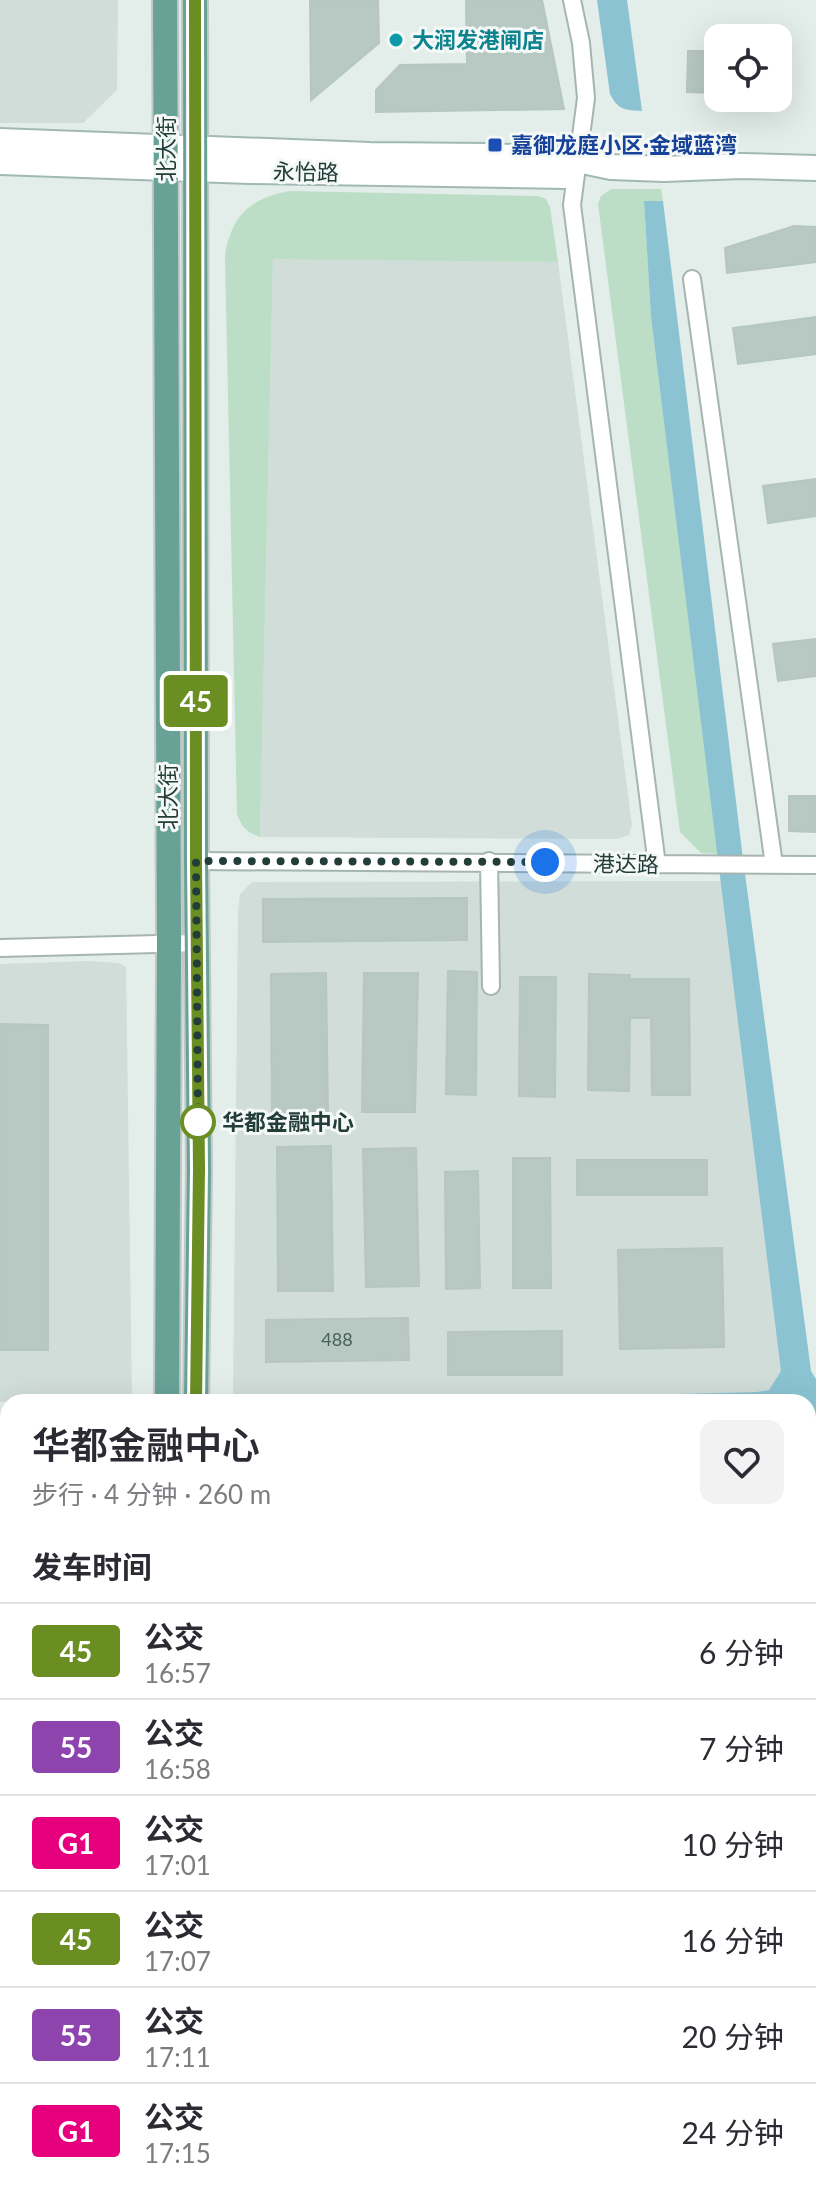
<!DOCTYPE html>
<html lang="zh">
<head>
<meta charset="utf-8">
<style>
  body { margin:0; font-family:Lato,"Noto Sans SC",sans-serif; background:#f2f2f3; color:#2b2b33; height:100vh; display:flex; flex-direction:column; font-size:30px; white-space:nowrap }
  * { box-sizing:border-box; margin:0 }
  p { font-size:26px; color:#7c7c81 }
  .icon { flex:none; width:44px; height:44px; fill:none; stroke:currentColor; stroke-width:2; stroke-linecap:round; stroke-linejoin:round }
  .map { position:relative; flex:1; overflow:hidden }
  .drawer { position:absolute; left:0px; top:1394px; width:816px; height:800px; display:flex; flex-direction:column; background:#fff; border-radius:24px 24px 0 0; box-shadow:0 8px 32px #0002 }
  .drawer>* { flex:none }
  .badge { padding:0 16px; border-radius:6px; font-size:28px; line-height:52px }
  .tools { position:absolute; left:704px; top:24px; display:grid; gap:16px }
  .tools a { display:grid; place-items:center; width:88px; height:88px; border-radius:16px; background:#fff; box-shadow:0 8px 32px #0002; font-size:40px }
  .you { position:absolute; width:40px; height:40px; margin:-20px; border:6px solid #fff; border-radius:50%; background:#1a73e8; box-shadow:0 0 0 12px #1a73e833 }
  .map>.badge { position:absolute; translate:-50% -50%; box-shadow:0 0 0 4px #fff }
  h2 { padding:0 32px; font-size:30px; line-height:72px }
  .round { display:grid; place-items:center; flex:none; width:84px; height:84px; border-radius:16px; background:#f2f2f3 }
  .overview { display:flex; align-items:center; justify-content:space-between; height:136px; padding:0 32px }
  h1 { font-size:38px; font-weight:600; line-height:60px }
  ul { padding:0; list-style:none }
  li { display:flex; align-items:center; gap:24px; height:96px; padding:0 32px; border-top:2px solid #e1e1e2 }
  li div { flex:1 }
  li b { display:block; font-size:30px }
  li em { font-style:normal }
  li .badge { min-width:88px; font-weight:700; text-align:center }
  .map>svg:first-child { display:block }
  .built { fill:#d1ddd8 }
  .green { fill:#bcdec7 }
  .water { fill:#8bc3d2 }
  .building { fill:#b8c8c2; stroke:#b5c7c0; stroke-width:2 }
  .lines { fill:none; stroke-linecap:round; stroke-linejoin:round }
  .street-casing { stroke:#a6b5b0; stroke-width:20 }
  .secondary-casing { stroke:#a1b9b2; stroke-width:28 }
  .primary-casing { stroke:#c1c9c7; stroke-width:28 }
  .highway-casing { stroke:#c1c9c7; stroke-width:28 }
  .street { stroke:#fff; stroke-width:16 }
  .secondary { stroke:#fff; stroke-width:24 }
  .primary { stroke:#68a297; stroke-width:24 }
  .highway { stroke:#2e6b62; stroke-width:24 }
  .line-casing { stroke:#fff; stroke-width:18 }
  .line { stroke:#6b8e23; stroke-width:12 }
  .walk { stroke:#233e38; stroke-width:8; stroke-dasharray:0 14.4 }
  .culture-dot { fill:#0f9aa8; stroke:#f4f9f7; stroke-width:3 }
  .transit-dot { fill:#1a4fb4; stroke:#f4f9f7; stroke-width:3 }
  .stop-dot { fill:#fff; stroke:#6b8e23; stroke-width:4 }
  .labels { text-anchor:middle; stroke-width:6; stroke-linejoin:round; paint-order:stroke }
  .number-label { font-size:18px; fill:#48605a }
  .culture-label { font-size:22px; font-weight:bold; fill:#0d838f; stroke:#f4f9f7; text-anchor:start }
  .transit-label { font-size:22px; font-weight:bold; fill:#164399; stroke:#f4f9f7; text-anchor:start }
  .street-label { font-size:22px; fill:#233e38; stroke:#f4f9f7 }
  .stop-label { font-size:22px; font-weight:bold; fill:#233e38; stroke:#f4f9f7; text-anchor:start }
</style>
</head>
<body>
<div class="map">
<svg width="816" height="2194" viewBox="0 0 816 2194">
  <rect width="100%" height="100%" fill="#e3ede9"/>
  <!-- built -->
  <path class="built" d="M 0,0 L 118,0 L 117,90 L 83,123 L 0,123 Z
    M 273,258 L 558,262 L 632,825 L 629,835 L 616,839 L 260,837 Z
    M 721,881 L 781,1356 L 781,1371 L 769,1390 L 756,1392 L 357,1402 L 233,1402 L 238,913 L 240,894 L 252,882 Z
    M 89,961 L 118,963 L 126,967 L 132,1400 L 0,1402 L 0,964 Z"/>
  <!-- green -->
  <path class="green" d="M 611,189 L 661,189 L 663,201 L 644,202 L 651,317 L 718,854 L 701,853 L 680,832 L 598,204 L 601,196 Z
    M 290,191 L 538,196 L 546,199 L 550,207 L 558,262 L 273,259 L 260,837 C 247,832 242,828 237,814 L 225,256 C 231,216 250,198 290,191 Z
    M 816,1417 L 816,1465 L 808,1465 L 808,1426 Z
    M 8,1420 L 8,1475 L 0,1475 L 0,1421 Z
    M 0,1610 L 8,1610 L 8,2186 L 175,2186 L 176,2194 L 0,2194 Z
    M 808,1623 L 816,1623 L 816,1672 L 808,1672 Z"/>
  <!-- water -->
  <path class="water" d="M 597,0 L 627,0 L 642,111 C 625,110 618,110 610,94 Z
    M 644,201 L 663,201 L 742,851 L 811,1371 L 816,1379 L 816,1417 L 808,1426 L 808,1465 L 808,1402 L 357,1402 L 756,1392 L 769,1390 L 781,1371 L 651,317 Z"/>
  <!-- building -->
  <path class="building" d="M 310,0 L 378,0 L 379,43 L 311,100 Z
    M 466,0 L 542,0 L 564,109 L 376,112 L 376,90 L 400,65 L 467,64 Z
    M 688,51 L 718,51 L 718,93 L 687,92 Z
    M 794,226 L 816,227 L 816,262 L 727,273 L 725,248 Z
    M 816,317 L 816,354 L 738,364 L 733,328 Z
    M 816,479 L 816,516 L 768,523 L 763,486 Z
    M 816,639 L 816,676 L 778,681 L 773,644 Z
    M 789,796 L 816,796 L 816,832 L 789,831 Z
    M 467,898 L 467,940 L 263,942 L 263,899 Z
    M 448,971 L 477,972 L 476,1095 L 446,1094 Z
    M 326,973 L 328,1115 L 272,1115 L 271,974 Z
    M 364,973 L 418,973 L 415,1112 L 362,1112 Z
    M 589,974 L 630,975 L 630,979 L 689,979 L 690,1095 L 652,1095 L 651,1018 L 630,1018 L 629,1091 L 588,1090 Z
    M 520,977 L 556,977 L 555,1097 L 519,1096 Z
    M 0,1024 L 48,1025 L 48,1350 L 0,1350 Z
    M 331,1146 L 333,1291 L 278,1291 L 277,1147 Z
    M 416,1148 L 419,1286 L 366,1287 L 363,1149 Z
    M 513,1158 L 550,1158 L 551,1288 L 513,1288 Z
    M 577,1160 L 707,1160 L 707,1195 L 577,1195 Z
    M 478,1171 L 480,1288 L 446,1289 L 445,1172 Z
    M 722,1248 L 724,1347 L 620,1349 L 618,1250 Z
    M 408,1318 L 409,1360 L 266,1362 L 266,1320 Z
    M 562,1331 L 562,1375 L 448,1375 L 448,1332 Z"/>
  <g class="lines">
    <!-- street casing -->
    <g class="street-casing">
      <path id="street" d="M 572,0 L 581,43 L 586,98 L 572,205 L 657,865
        M 692,279 L 774,865
        M 196,861 L 816,865
        M 489,861 L 491,986
        M 0,948 L 197,943
        M 808,2139 L 816,2139
        M 222,2189 L 816,2192"/>
    </g>
    <!-- secondary casing -->
    <g class="secondary-casing">
      <path id="secondary" d="M 0,141 L 370,155 L 490,156 L 578,160 L 611,167 L 664,169 L 741,166 L 816,168
        M 0,162 L 249,171 L 566,176
        M 196,2186 L 197,2194
        M 222,2186 L 223,2194"/>
    </g>
    <!-- primary casing -->
    <g class="primary-casing">
      <path id="primary" d="M 165,0 L 169,943 L 167,1402
        M 195,0 L 196,861 L 199,1169 L 196,1402
        M 808,1493 L 816,1494
        M 0,1524 L 8,1524
        M 808,1524 L 816,1524
        M 0,1579 L 8,1579
        M 808,1603 L 816,1603"/>
    </g>
    <!-- highway casing -->
    <g class="highway-casing">
      <path id="highway" d="M 808,1510 L 816,1510
        M 0,1539 L 8,1539
        M 808,1542 L 816,1542
        M 0,1565 L 8,1565
        M 808,1567 L 816,1568
        M 808,1590 L 816,1591"/>
    </g>
    <!-- street -->
    <use href="#street" class="street"/>
    <!-- secondary -->
    <use href="#secondary" class="secondary"/>
    <!-- primary -->
    <use href="#primary" class="primary"/>
    <!-- highway -->
    <use href="#highway" class="highway"/>
  </g>
  <g class="lines">
    <!-- line casing -->
    <g class="line-casing">
      <path id="line" d="M 195,0 L 196,861 L 199,1169 L 196,1402"/>
    </g>
    <!-- line -->
    <use href="#line" class="line"/>
    <!-- walk -->
    <path class="walk" d="M 198,1122 L 196,861 L 545,862"/>
  </g>
  <!-- markers -->
  <circle class="culture-dot" cx="396" cy="40" r="8"/>
  <rect class="transit-dot" x="487" y="137" width="16" height="16" rx="4"/>
  <circle class="stop-dot" cx="198" cy="1122" r="16"/>
  <g class="labels">
    <!-- number labels -->
    <g class="number-label">
      <text x="337" y="1346">488</text>
    </g>
    <!-- culture labels -->
    <g class="culture-label">
      <text x="412" y="48">大润发港闸店</text>
    </g>
    <!-- transit labels -->
    <g class="transit-label">
      <text x="511" y="153">嘉御龙庭小区·金域蓝湾</text>
    </g>
    <!-- street labels -->
    <g class="street-label">
      <text transform="translate(166 149) rotate(-90)" y="8">北大街</text>
      <text transform="translate(306 172) rotate(1)" y="8">永怡路</text>
      <text transform="translate(168 797) rotate(-90)" y="8">北大街</text>
      <text transform="translate(626 864) rotate(1)" y="8">港达路</text>
    </g>
    <!-- stop labels -->
    <g class="stop-label">
      <text x="222" y="1130">华都金融中心</text>
    </g>
  </g>
</svg>
<div class="tools">
<a><svg class="icon" aria-label="locate" viewBox="0 0 24 24"><circle cx="12" cy="12" r="6"/><path d="M12 2v4M12 18v4M2 12h4M18 12h4"/></svg></a>
</div>
<div class="you" style="left:545px;top:862px"></div>
<b class="badge" style="left:196px;top:701px;background:#6b8e23;color:#fff">45</b>
<section class="drawer">
<div class="overview"><div><h1>华都金融中心</h1><p>步行 · 4 分钟 · 260 m</p></div><a class="round"><svg class="icon" aria-label="heart" viewBox="0 0 24 24"><path d="M12 20l-8-8c-3-5 5-10 8-4 3-6 11-1 8 4z"/></svg></a></div>
<h2>发车时间</h2>
<ul>
<li><span class="badge" style="background:#6b8e23;color:#fff">45</span><div><b>公交</b><p>16:57</p></div><em>6 分钟</em></li>
<li><span class="badge" style="background:#8e44ad;color:#fff">55</span><div><b>公交</b><p>16:58</p></div><em>7 分钟</em></li>
<li><span class="badge" style="background:#e6007e;color:#fff">G1</span><div><b>公交</b><p>17:01</p></div><em>10 分钟</em></li>
<li><span class="badge" style="background:#6b8e23;color:#fff">45</span><div><b>公交</b><p>17:07</p></div><em>16 分钟</em></li>
<li><span class="badge" style="background:#8e44ad;color:#fff">55</span><div><b>公交</b><p>17:11</p></div><em>20 分钟</em></li>
<li><span class="badge" style="background:#e6007e;color:#fff">G1</span><div><b>公交</b><p>17:15</p></div><em>24 分钟</em></li>
</ul>
</section>
</div>
</body>
</html>
